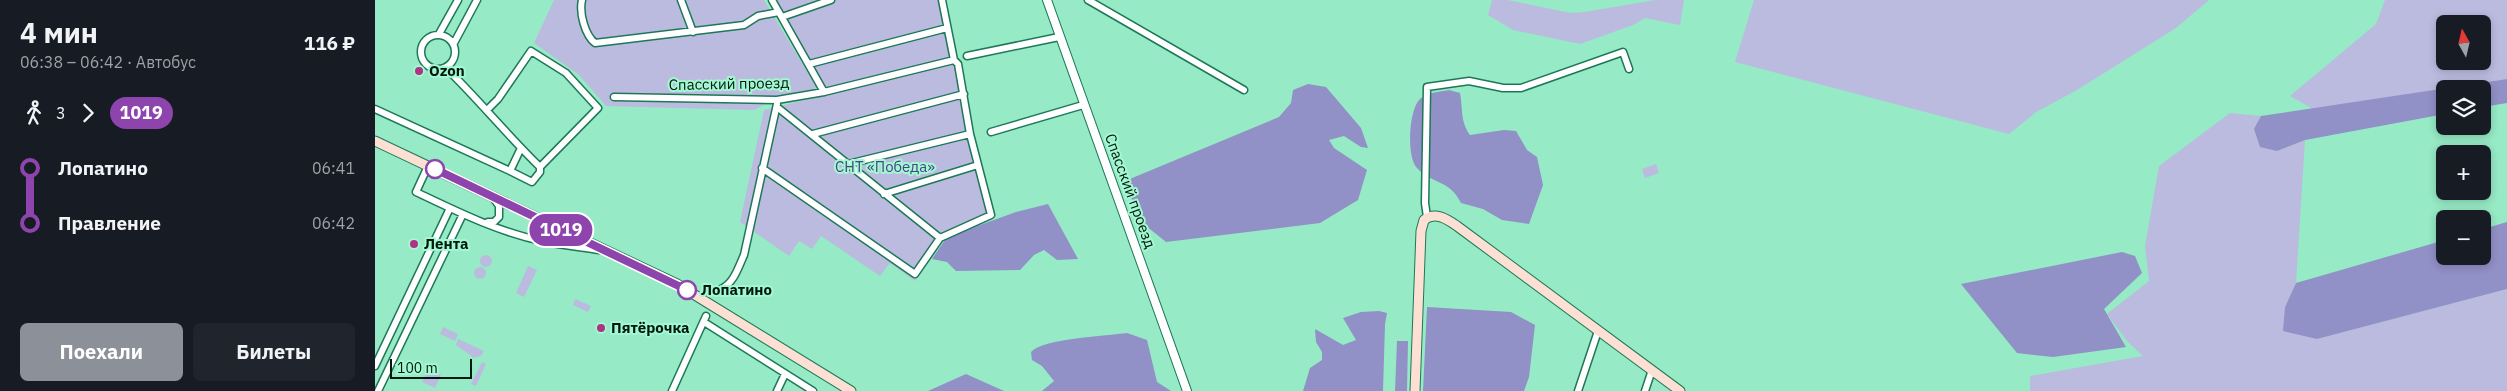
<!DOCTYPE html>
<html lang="ru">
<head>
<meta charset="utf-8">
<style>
  body { margin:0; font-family:"IBM Plex Sans",sans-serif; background:#20242c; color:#f1f3f6; height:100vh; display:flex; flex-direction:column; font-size:19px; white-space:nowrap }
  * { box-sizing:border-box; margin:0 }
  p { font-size:16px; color:#9ea1a6 }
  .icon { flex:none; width:28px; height:28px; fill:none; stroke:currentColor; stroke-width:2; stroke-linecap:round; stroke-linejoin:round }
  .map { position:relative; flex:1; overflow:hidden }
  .panel { display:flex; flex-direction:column; background:#171b24; width:375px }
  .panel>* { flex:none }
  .badge { padding:0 10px; border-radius:16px; font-size:18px; line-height:32px }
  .needle { width:32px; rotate:352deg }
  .controls { position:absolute; left:2061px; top:15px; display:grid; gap:10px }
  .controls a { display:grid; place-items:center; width:55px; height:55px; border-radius:8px; background:#171b24; box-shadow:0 2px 8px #0003; font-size:25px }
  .scale { position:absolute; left:15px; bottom:12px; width:82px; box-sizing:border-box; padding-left:5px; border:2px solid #00180e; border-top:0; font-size:14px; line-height:18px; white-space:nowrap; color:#00180e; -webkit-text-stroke:4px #a3f8d1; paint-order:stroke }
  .map>.badge { position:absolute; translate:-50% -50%; box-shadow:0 0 0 2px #fff }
  .legs { display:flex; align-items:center; gap:8px; height:55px; padding:0 20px; font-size:16px }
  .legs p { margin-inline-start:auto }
  .head { display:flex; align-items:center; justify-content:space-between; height:85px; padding:0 20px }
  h1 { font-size:28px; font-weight:800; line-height:38px }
  .cta { display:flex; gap:10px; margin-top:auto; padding:10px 20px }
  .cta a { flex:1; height:58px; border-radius:8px; background:#8c9099; color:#fff; font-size:20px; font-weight:800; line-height:58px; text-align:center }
  .cta a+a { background:#20242c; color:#f1f3f6 }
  ul { padding:0 20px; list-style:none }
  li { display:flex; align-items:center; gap:18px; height:55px; font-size:19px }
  li i { display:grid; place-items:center; width:8px; height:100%; margin:0 6px; background:currentColor }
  li i::after { content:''; width:12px; height:12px; margin:-6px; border:4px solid; border-radius:50%; background:#171b24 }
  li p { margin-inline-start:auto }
  li:first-child i { background:linear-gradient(#0000 50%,currentColor 0) }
  li:last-child i { background:linear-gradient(currentColor 50%,#0000 0) }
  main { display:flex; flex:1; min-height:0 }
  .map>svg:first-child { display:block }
  .green { fill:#babbdf; fill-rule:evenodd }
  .forest { fill:#9190c7 }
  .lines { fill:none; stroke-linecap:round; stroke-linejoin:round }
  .minor-casing { stroke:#1d7858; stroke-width:9 }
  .tertiary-casing { stroke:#1d7858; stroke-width:10 }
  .secondary-casing { stroke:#1d7858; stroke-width:11 }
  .minor { stroke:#fff; stroke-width:6 }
  .tertiary { stroke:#fff; stroke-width:8 }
  .secondary { stroke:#fde0d3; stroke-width:9 }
  .line-1-casing { stroke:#fff; stroke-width:11 }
  .line-1 { stroke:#8e44ad; stroke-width:8 }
  .poi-dot { fill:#ae3384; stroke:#a3f8d1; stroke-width:2 }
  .stop-1-dot { fill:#fff; stroke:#8e44ad; stroke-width:2.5 }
  .labels { text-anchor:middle; stroke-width:4; stroke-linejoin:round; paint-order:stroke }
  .poi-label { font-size:15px; font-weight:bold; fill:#00180e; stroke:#a3f8d1; text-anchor:start }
  .street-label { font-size:15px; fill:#00180e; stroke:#a3f8d1 }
  .park-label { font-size:15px; fill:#4a4489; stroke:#a3f8d1 }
  .stop-label { font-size:15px; font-weight:bold; fill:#00180e; stroke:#a3f8d1; text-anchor:start }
</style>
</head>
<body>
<main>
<section class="panel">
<div class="head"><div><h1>4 мин</h1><p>06:38 – 06:42 · Автобус</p></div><b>116 ₽</b></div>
<div class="legs"><svg class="icon" aria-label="walk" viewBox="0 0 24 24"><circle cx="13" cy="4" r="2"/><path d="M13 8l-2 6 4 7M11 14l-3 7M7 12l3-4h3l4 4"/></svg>3<svg class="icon" aria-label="forward" viewBox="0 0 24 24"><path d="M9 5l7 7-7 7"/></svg><b class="badge" style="background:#8e44ad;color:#fff">1019</b></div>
<ul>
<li><i style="color:#8e44ad"></i><b>Лопатино</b><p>06:41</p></li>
<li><i style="color:#8e44ad"></i><b>Правление</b><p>06:42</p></li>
</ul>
<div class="cta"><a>Поехали</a><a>Билеты</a></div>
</section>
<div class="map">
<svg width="2132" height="391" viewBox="0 0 2132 391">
  <rect width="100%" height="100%" fill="#96eac5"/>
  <!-- green -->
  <path class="green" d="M 179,0 L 389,0 L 442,88 L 404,97 L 379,110 L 231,106 L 204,75 L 159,43 Z
    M 399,0 L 570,0 L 580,60 L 586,62 L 599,133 L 620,217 L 567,240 L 540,281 L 515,263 L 505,276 L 446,236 L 437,249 L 424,241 L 414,256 L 365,222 L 389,110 L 454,94 Z
    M 1117,0 L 1133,0 L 1195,13 L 1210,12 L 1280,0 L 1309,0 L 1305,25 L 1270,18 L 1258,25 L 1205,44 L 1138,30 L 1113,15 Z
    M 1379,0 L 1834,0 L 1801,28 L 1702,90 L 1661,112 L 1634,134 L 1360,62 Z
    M 2010,0 L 2132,0 L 2132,79 L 1938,109 L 1915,96 L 2001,24 ZM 2070,24 L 2108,24 L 2108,61 L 2070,61 Z
    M 1855,113 L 1886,116 L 1879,130 L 1902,151 L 1930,140 L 1921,283 L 1910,307 L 1942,339 L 2132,289 L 2132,391 L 1655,391 L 1655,376 L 1768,356 L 1753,342 L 1732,314 L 1774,281 L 1770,246 L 1784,166 Z
    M 1281,164 L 1284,173 L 1270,178 L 1267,169 Z
    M105 261a6 6 0 1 1 12 0a6 6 0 1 1-12 0Z
    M 153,266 L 162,270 L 149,297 L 141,293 Z
    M99 273a6 6 0 1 1 12 0a6 6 0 1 1-12 0Z
    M 200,299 L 216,306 L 213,312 L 198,305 Z
    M 68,327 L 83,334 L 80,341 L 65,334 Z
    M 83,339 L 109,351 L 106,356 L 99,358 L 81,345 Z
    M 107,362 L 111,364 L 101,386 L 96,384 Z
    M 54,369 L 66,375 L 60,388 L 47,382 Z"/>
  <!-- forest -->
  <path class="forest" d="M 2132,79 L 2132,103 L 2108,107 L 2108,89 L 2070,89 L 2070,114 L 1930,140 L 1902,151 L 1885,147 L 1879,129 L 1886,116 Z
    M 933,84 L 951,87 L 986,128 L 993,148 L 986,147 L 969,136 L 954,140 L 959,148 L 992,170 L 983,200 L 945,223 L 791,242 L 765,221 L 750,181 L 904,117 L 916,103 L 918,90 Z
    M 1074,90 L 1085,93 C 1088,109 1085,121 1095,135 L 1129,130 L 1141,131 L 1152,150 L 1162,157 L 1168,185 L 1154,224 L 1127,220 L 1108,209 L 1086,203 C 1074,179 1058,185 1042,168 C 1031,157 1034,109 1045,99 C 1053,92 1064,92 1074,90 Z
    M 673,204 L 703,259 L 682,260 L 669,250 L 659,255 L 645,270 L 581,271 L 572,262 L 557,259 L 572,237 L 641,212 Z
    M 2132,222 L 2132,289 L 1942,339 L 1908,331 L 1910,307 L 1921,283 L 2070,240 L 2070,256 L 2108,256 L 2108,229 Z
    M 1747,252 L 1760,256 L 1767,273 L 1729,309 L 1751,347 L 1678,357 L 1642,353 L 1586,284 Z
    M 1052,307 L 1136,312 L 1160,325 L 1154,377 L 1149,391 L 1048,391 Z
    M 1004,311 L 1012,313 L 1010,324 L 1008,391 L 928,391 L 935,368 L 947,360 L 947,352 L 941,342 L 940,329 L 968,345 L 981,340 L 968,318 L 986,312 Z
    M 752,333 L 772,340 L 782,382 L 796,391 L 667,391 L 679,381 L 667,366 L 657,360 L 656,352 C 669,338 732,336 752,333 Z
    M 1022,341 L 1033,341 L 1032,391 L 1020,391 Z
    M 591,374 L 629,391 L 553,391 Z"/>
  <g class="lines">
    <!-- minor casing -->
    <g class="minor-casing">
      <path id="minor" d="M 207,0 C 204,13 210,35 220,43 L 369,25 L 383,16 L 404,12
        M 306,0 L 318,32
        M 397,0 L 449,92
        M 567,0 L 579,60
        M 713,0 L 869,90
        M 407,17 L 456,0
        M 64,34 L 83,0
        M46 52a17 17 0 1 1 34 0a17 17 0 1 1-34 0Z
        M 79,43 L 102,0
        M 592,56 L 684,37
        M 434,64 L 572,28
        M 71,68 C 104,100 132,135 165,167
        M 239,97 L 402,100 L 449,92 L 579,60 L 583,64 L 595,134 L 616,215 L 565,238 L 540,274 L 387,168
        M 402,107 L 565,238
        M 0,109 L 135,171 L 146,148
        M 113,109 L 123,99 L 156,51 L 191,73 L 223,108 L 165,167 L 165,172 L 157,182 L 135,171
        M 616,132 L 708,105
        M 438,134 L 589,94
        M 473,164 L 595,134
        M 53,166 L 41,192 C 81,211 123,232 167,241 C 186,245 205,247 224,250
        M 509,194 L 603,165
        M 1052,217 L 1050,203 L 1052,87 L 1094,81 L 1128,88 L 1146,88 L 1248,52 L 1254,69
        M 113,222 L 119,222 L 124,217 L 124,206 L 119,199
        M 346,289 C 359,283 363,268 369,255 L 402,104
        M 329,322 L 438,391
        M 0,366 L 75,208
        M 3,391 L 88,214
        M 297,391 L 331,316
        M 402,391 L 410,374
        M 1203,391 L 1223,331
        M 1270,391 L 1277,370"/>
    </g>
    <!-- tertiary casing -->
    <g class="tertiary-casing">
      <path id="tertiary" d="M 672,0 L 812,391"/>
    </g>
    <!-- secondary casing -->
    <g class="secondary-casing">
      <path id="secondary" d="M 0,141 L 302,284 L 476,391
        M 1040,391 L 1046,231 L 1049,220 C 1060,211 1072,219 1082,226 L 1305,391"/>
    </g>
    <!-- minor -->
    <use href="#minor" class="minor"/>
    <!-- tertiary -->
    <use href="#tertiary" class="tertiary"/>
    <!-- secondary -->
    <use href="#secondary" class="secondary"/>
  </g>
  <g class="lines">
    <!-- line-1 casing -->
    <g class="line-1-casing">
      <path id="line-1" d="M 60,169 L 312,290"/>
    </g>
    <!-- line-1 -->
    <use href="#line-1" class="line-1"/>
  </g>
  <!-- markers -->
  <g class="poi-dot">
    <circle cx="44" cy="71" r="5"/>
    <circle cx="39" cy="244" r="5"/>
    <circle cx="226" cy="328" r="5"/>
  </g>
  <g class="stop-1-dot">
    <circle cx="60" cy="169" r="9"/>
    <circle cx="312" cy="290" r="9"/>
  </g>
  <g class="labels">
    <!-- poi labels -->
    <g class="poi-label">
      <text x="54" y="76">Ozon</text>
      <text x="49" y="249">Лента</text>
      <text x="236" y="333">Пятёрочка</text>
    </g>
    <!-- street labels -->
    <g class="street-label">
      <text transform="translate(354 84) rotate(-1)" y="5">Спасский проезд</text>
      <text transform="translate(755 191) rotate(70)" y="5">Спасский проезд</text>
    </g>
    <!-- park labels -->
    <g class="park-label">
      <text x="510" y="172">СНТ «Победа»</text>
    </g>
    <!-- stop labels -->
    <g class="stop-label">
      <text x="326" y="295">Лопатино</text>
    </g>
  </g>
</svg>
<div class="controls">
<a><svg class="needle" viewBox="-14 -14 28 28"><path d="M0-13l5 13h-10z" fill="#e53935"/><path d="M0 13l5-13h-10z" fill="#9ea1a6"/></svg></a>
<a><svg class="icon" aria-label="layers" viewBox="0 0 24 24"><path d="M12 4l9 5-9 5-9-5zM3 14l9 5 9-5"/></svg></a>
<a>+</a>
<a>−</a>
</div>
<div class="scale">100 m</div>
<b class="badge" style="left:186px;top:230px;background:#8e44ad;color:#fff">1019</b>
</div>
</main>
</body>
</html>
